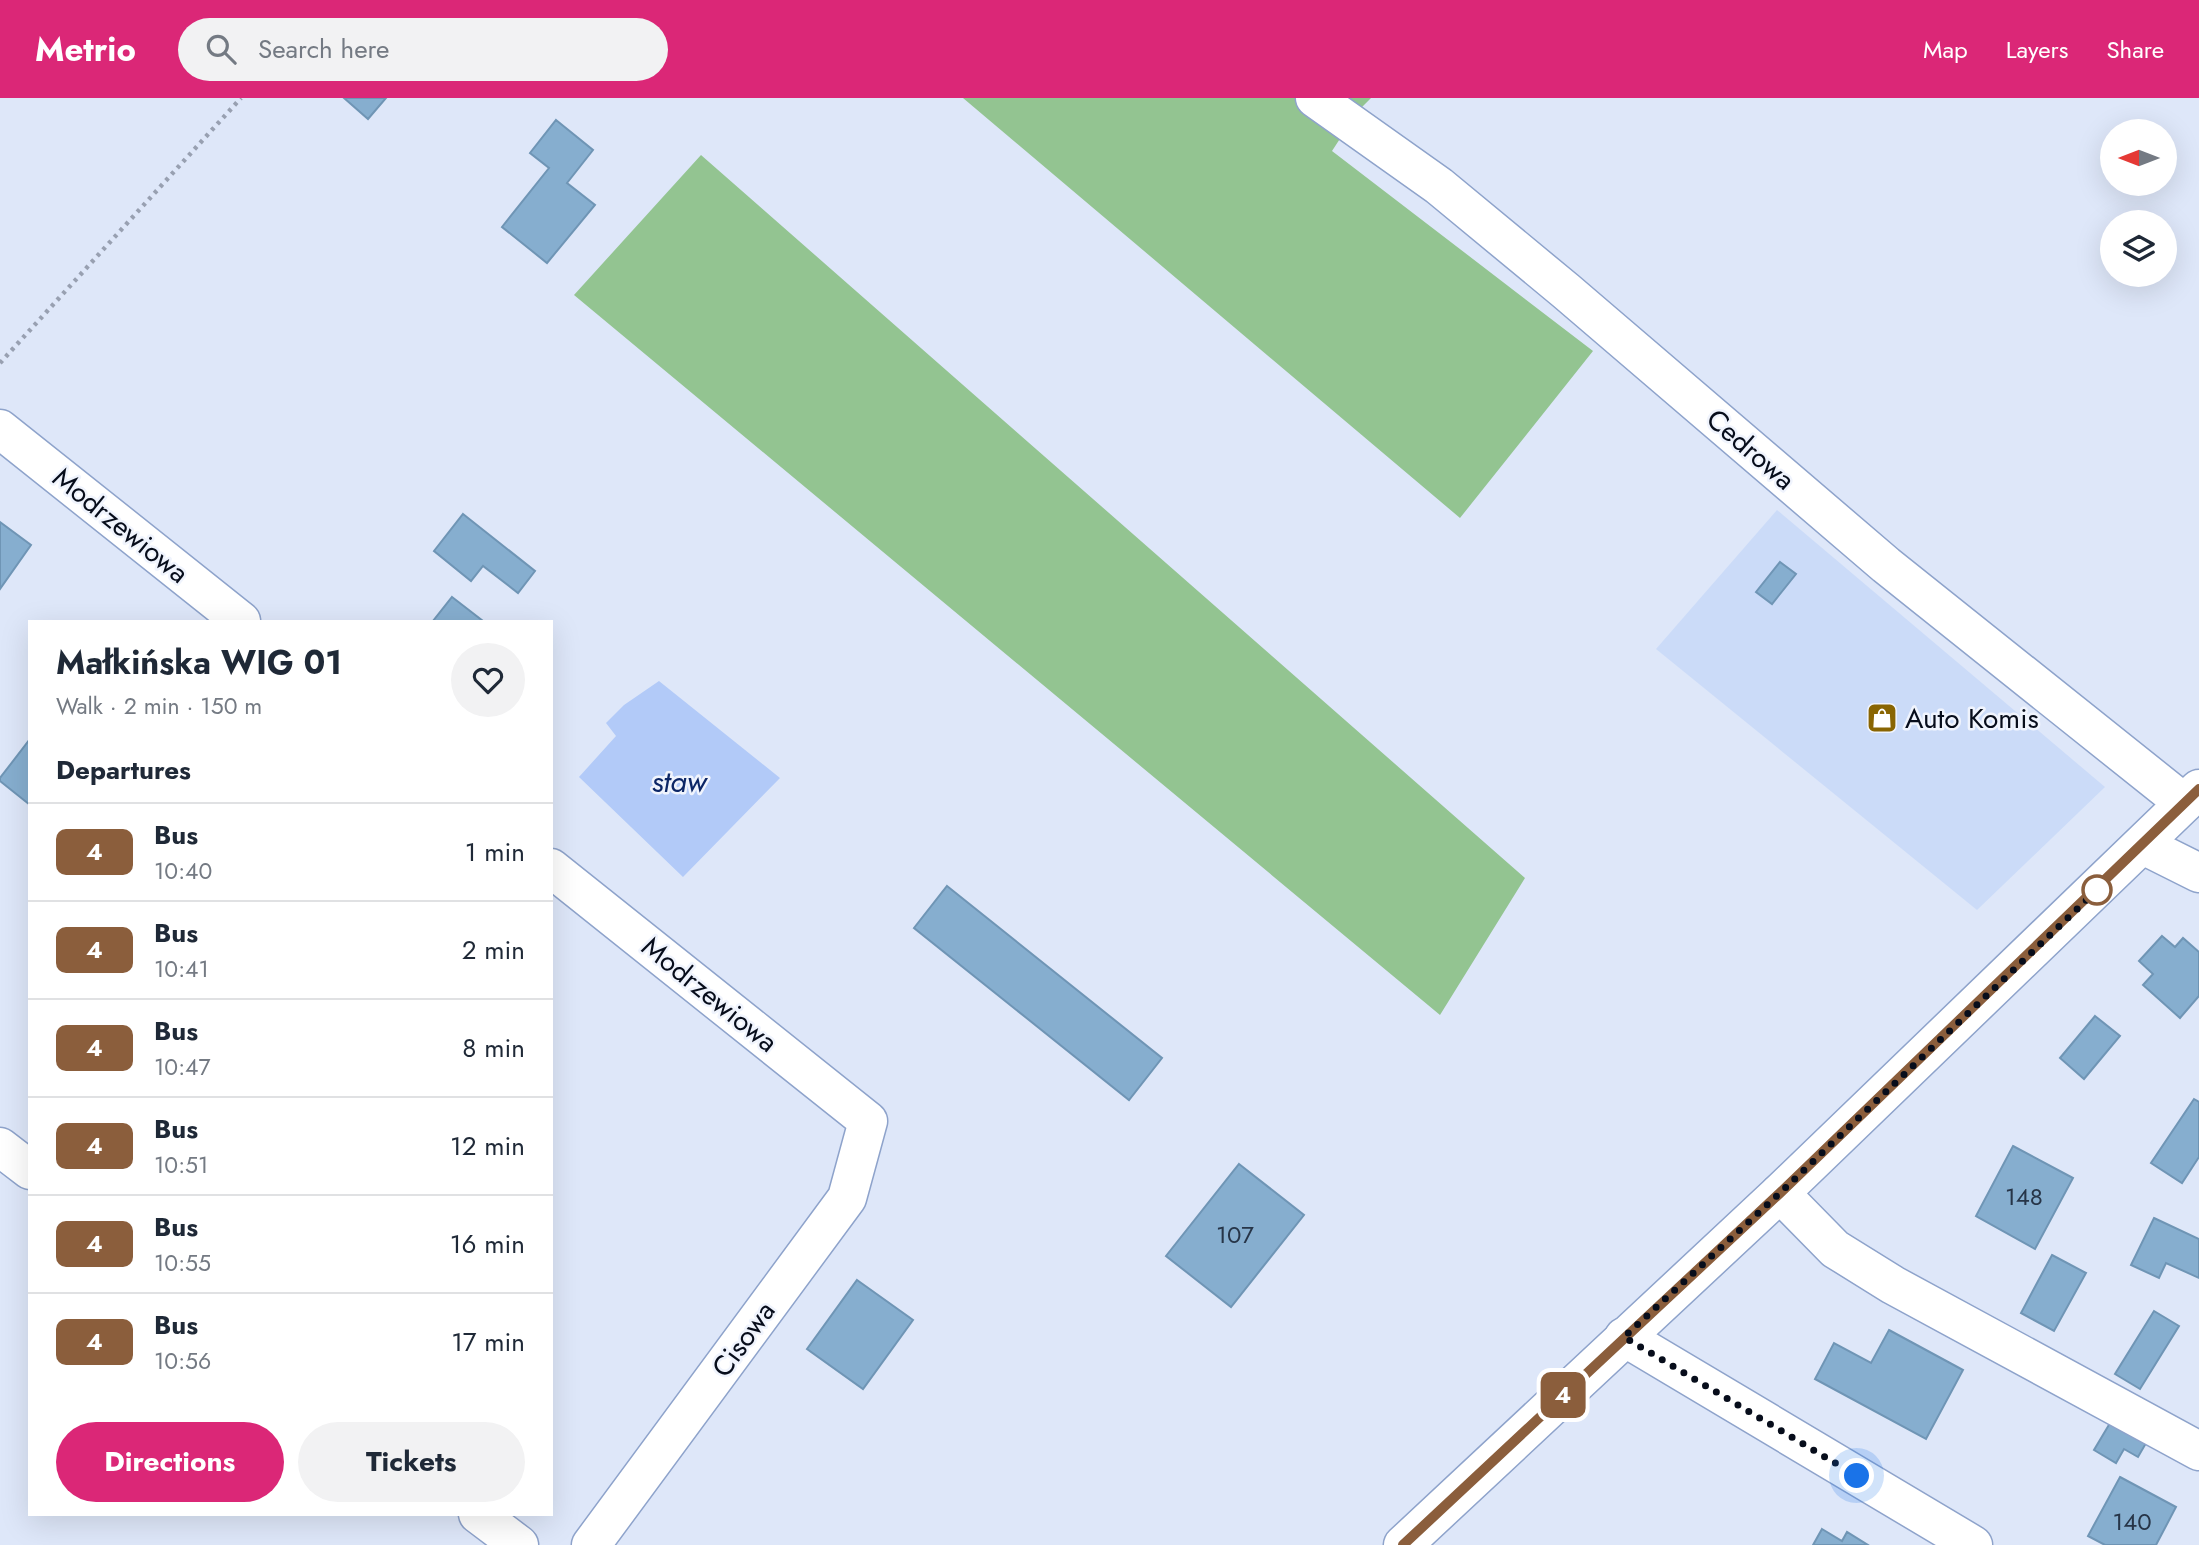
<!DOCTYPE html>
<html lang="en">
<head>
<meta charset="utf-8">
<style>
  body { margin:0; font-family:Jost,sans-serif; background:#f2f2f3; color:#1f2937; height:100vh; display:flex; flex-direction:column; font-size:26px; white-space:nowrap }
  * { box-sizing:border-box; margin:0 }
  p { font-size:23px; color:#747a83 }
  .icon { flex:none; width:38px; height:38px; fill:none; stroke:currentColor; stroke-width:2; stroke-linecap:round; stroke-linejoin:round }
  .map { position:relative; flex:1; overflow:hidden }
  .drawer { position:absolute; left:28px; top:522px; width:525px; height:896px; display:flex; flex-direction:column; background:#fff; border-radius:0px; box-shadow:0 7px 28px #0002 }
  .drawer>* { flex:none }
  .badge { padding:0 14px; border-radius:10px; font-size:24px; line-height:46px }
  .needle { width:46px; rotate:270deg }
  .buttons { position:absolute; left:2100px; top:21px; display:grid; gap:14px }
  .buttons a { display:grid; place-items:center; width:77px; height:77px; border-radius:50%; background:#fff; box-shadow:0 7px 28px #0002; font-size:35px }
  .you { position:absolute; width:35px; height:35px; margin:-18px; border:5px solid #fff; border-radius:50%; background:#1a73e8; box-shadow:0 0 0 10px #1a73e833 }
  .map>.badge { position:absolute; translate:-50% -50%; box-shadow:0 0 0 4px #fff }
  h2 { padding:0 28px; font-size:26px; line-height:63px }
  .round { display:grid; place-items:center; flex:none; width:74px; height:74px; border-radius:37px; background:#f2f2f3 }
  .summary { display:flex; align-items:center; justify-content:space-between; height:119px; padding:0 28px }
  h1 { font-size:33px; font-weight:700; line-height:52px }
  .primary-button { display:flex; gap:14px; margin-top:auto; padding:14px 28px }
  .primary-button a { flex:1; height:80px; border-radius:42px; background:#db2777; color:#fff; font-size:28px; font-weight:700; line-height:80px; text-align:center }
  .primary-button a+a { background:#f2f2f3; color:#1f2937 }
  ul { padding:0; list-style:none }
  li { display:flex; align-items:center; gap:21px; height:98px; padding:0 28px; border-top:2px solid #e0e1e3 }
  li div { flex:1 }
  li b { display:block; font-size:26px }
  li em { font-style:normal }
  li .badge { min-width:77px; font-weight:700; text-align:center }
  header { display:flex; align-items:center; gap:42px; box-sizing:border-box; height:98px; padding:0 35px; background:#db2777; color:#fff }
  header strong { font-size:33px }
  nav { display:flex; gap:38px; margin-inline-start:auto; font-size:24px }
  .search { width:490px; height:63px; background:#f2f2f3; display:flex; align-items:center; gap:18px; box-sizing:border-box; padding:0 24px; border-radius:38px; color:#747a83; font-size:26px }
  .map>svg:first-child { display:block }
  .built { fill:#cbdbf8 }
  .forest { fill:#93c491 }
  .water { fill:#b2caf8 }
  .building { fill:#86aecf; stroke:#6f95b5; stroke-width:2 }
  .lines { fill:none; stroke-linecap:round; stroke-linejoin:round }
  .minor-casing { stroke:#8ea3cb; stroke-width:41 }
  .major-casing { stroke:#8ea3cb; stroke-width:41 }
  .path { stroke:#98a0b1; stroke-width:4.5; stroke-dasharray:3.5 5; stroke-linecap:butt }
  .minor { stroke:#fff; stroke-width:38 }
  .major { stroke:#fff; stroke-width:38 }
  .line-casing { stroke:#fff; stroke-width:16 }
  .line { stroke:#8b5e3c; stroke-width:10 }
  .walk { stroke:#070d1b; stroke-width:7; stroke-dasharray:0 12.6 }
  .stop-dot { fill:#fff; stroke:#8b5e3c; stroke-width:3.5 }
  .labels { text-anchor:middle; stroke-width:5; stroke-linejoin:round; paint-order:stroke }
  .number-label { font-size:24px; fill:#273548 }
  .street-label { font-size:28px; fill:#070d1b; stroke:#f0f4fd }
  .poi-label { font-size:28px; fill:#070d1b; stroke:#f0f4fd; text-anchor:start }
  .water-label { font-size:30px; font-style:italic; fill:#0d2767; stroke:#f0f4fd }
</style>
</head>
<body>
<header>
<strong>Metrio</strong>
<div class="search"><svg class="icon" aria-label="search" viewBox="0 0 24 24"><circle cx="10" cy="10" r="6"/><path d="M15 15l6 6"/></svg>Search here</div>
<nav><a>Map</a><a>Layers</a><a>Share</a></nav>
</header>
<div class="map">
<svg width="2199" height="1447" viewBox="0 0 2199 1447">
  <rect width="100%" height="100%" fill="#dee7f9"/>
  <!-- built -->
  <path class="built" d="M 1777,412 L 2105,689 L 1977,812 L 1656,551 Z"/>
  <!-- forest -->
  <path class="forest" d="M 963,0 L 1371,0 L 1358,13 L 1332,53 L 1593,253 L 1460,420 Z
    M 701,57 L 1525,780 L 1440,917 L 574,197 Z"/>
  <!-- water -->
  <path class="water" d="M 659,583 L 780,680 L 683,779 L 579,679 L 616,638 L 606,625 L 624,607 Z"/>
  <!-- building -->
  <path class="building" d="M 344,0 L 386,0 L 368,21 Z
    M 556,22 L 593,52 L 567,85 L 595,107 L 547,165 L 502,129 L 549,70 L 530,55 Z
    M 463,416 L 535,473 L 518,495 L 483,468 L 471,483 L 434,453 Z
    M 0,424 L 31,447 L 0,491 Z
    M 1780,464 L 1796,476 L 1772,506 L 1756,494 Z
    M 452,499 L 483,523 L 433,523 Z
    M 30,641 L 30,707 L 0,683 L 0,680 Z
    M 947,788 L 1162,960 L 1129,1002 L 914,830 Z
    M 2162,838 L 2175,849 L 2183,840 L 2199,854 L 2199,898 L 2180,920 L 2143,887 L 2153,876 L 2139,863 Z
    M 2095,918 L 2120,938 L 2084,981 L 2060,960 Z
    M 2194,1001 L 2199,1004 L 2199,1059 L 2182,1085 L 2151,1065 Z
    M 2013,1048 L 2073,1080 L 2035,1151 L 1976,1118 Z
    M 1239,1066 L 1304,1117 L 1231,1209 L 1166,1158 Z
    M 2154,1120 L 2199,1141 L 2199,1180 L 2166,1165 L 2159,1180 L 2131,1167 Z
    M 2052,1157 L 2086,1175 L 2054,1233 L 2021,1215 Z
    M 857,1182 L 913,1222 L 863,1291 L 807,1251 Z
    M 2154,1213 L 2179,1228 L 2140,1291 L 2115,1276 Z
    M 1889,1232 L 1963,1272 L 1926,1341 L 1815,1281 L 1834,1245 L 1871,1265 Z
    M 2113,1320 L 2149,1340 L 2138,1359 L 2124,1351 L 2116,1365 L 2094,1352 Z
    M 2120,1379 L 2176,1409 L 2156,1447 L 2105,1447 L 2088,1438 Z
    M 1822,1431 L 1842,1443 L 1847,1434 L 1868,1447 L 1813,1447 Z"/>
  <g class="lines">
    <!-- minor casing -->
    <g class="minor-casing">
      <path id="minor" d="M 1315,0 L 1439,88 L 1566,193 L 1886,467 L 2184,705
        M 0,331 L 241,523
        M 2143,747 L 2199,775
        M 551,770 L 868,1023 L 847,1100 L 591,1447
        M 0,1049 L 30,1072
        M 1780,1095 L 1835,1151 L 1893,1187 L 2199,1353
        M 1624,1239 L 1973,1447
        M 478,1416 L 519,1447"/>
    </g>
    <!-- major casing -->
    <g class="major-casing">
      <path id="major" d="M 1403,1447 L 1780,1095 L 2199,691"/>
    </g>
    <!-- path -->
    <path class="path" d="M 0,265 L 241,0"/>
    <!-- minor -->
    <use href="#minor" class="minor"/>
    <!-- major -->
    <use href="#major" class="major"/>
  </g>
  <g class="lines">
    <!-- line casing -->
    <g class="line-casing">
      <path id="line" d="M 1403,1447 L 1780,1095 L 2199,691"/>
    </g>
    <!-- line -->
    <use href="#line" class="line"/>
    <!-- walk -->
    <path class="walk" d="M 1857,1378 L 1624,1239 L 1780,1095 L 2097,792"/>
  </g>
  <!-- icons -->
  <defs>
    <g id="shop-square" transform="scale(1.575)"><rect x="-9" y="-9" width="18" height="18" rx="4" fill="#896502" stroke="#f0f4fd"/><path d="M-5-2.5h2.3a2.7 3.5 0 0 1 5.4 0H5L5.5 6h-11ZM-1.5-2.5h3a1.5 2.3 0 0 0-3 0Z" fill="#fff"/></g>
  </defs>
  <g fill-rule="evenodd">
    <use href="#shop-square" x="1882" y="620"/>
  </g>
  <!-- markers -->
  <circle class="stop-dot" cx="2097" cy="792" r="14"/>
  <g class="labels">
    <!-- number labels -->
    <g class="number-label">
      <text x="2024" y="1107">148</text>
      <text x="1235" y="1145">107</text>
      <text x="2132" y="1432">140</text>
    </g>
    <!-- street labels -->
    <g class="street-label">
      <text transform="translate(1751 351) rotate(41)" y="10">Cedrowa</text>
      <text transform="translate(121 427) rotate(39)" y="10">Modrzewiowa</text>
      <text transform="translate(710 896) rotate(39)" y="10">Modrzewiowa</text>
      <text transform="translate(743 1241) rotate(-54)" y="10">Cisowa</text>
    </g>
    <!-- poi labels -->
    <g class="poi-label">
      <text x="1905" y="630">Auto Komis</text>
    </g>
    <!-- water labels -->
    <g class="water-label">
      <text x="679" y="694">staw</text>
    </g>
  </g>
</svg>
<div class="buttons">
<a><svg class="needle" viewBox="-14 -14 28 28"><path d="M0-13l5 13h-10z" fill="#e53935"/><path d="M0 13l5-13h-10z" fill="#747a83"/></svg></a>
<a><svg class="icon" aria-label="layers" viewBox="0 0 24 24"><path d="M12 4l9 5-9 5-9-5zM3 14l9 5 9-5"/></svg></a>
</div>
<div class="you" style="left:1857px;top:1378px"></div>
<b class="badge" style="left:1563px;top:1297px;background:#8b5e3c;color:#fff">4</b>
<section class="drawer">
<div class="summary"><div><h1>Małkińska WIG 01</h1><p>Walk · 2 min · 150 m</p></div><a class="round"><svg class="icon" aria-label="heart" viewBox="0 0 24 24"><path d="M12 20l-8-8c-3-5 5-10 8-4 3-6 11-1 8 4z"/></svg></a></div>
<h2>Departures</h2>
<ul>
<li><span class="badge" style="background:#8b5e3c;color:#fff">4</span><div><b>Bus</b><p>10:40</p></div><em>1 min</em></li>
<li><span class="badge" style="background:#8b5e3c;color:#fff">4</span><div><b>Bus</b><p>10:41</p></div><em>2 min</em></li>
<li><span class="badge" style="background:#8b5e3c;color:#fff">4</span><div><b>Bus</b><p>10:47</p></div><em>8 min</em></li>
<li><span class="badge" style="background:#8b5e3c;color:#fff">4</span><div><b>Bus</b><p>10:51</p></div><em>12 min</em></li>
<li><span class="badge" style="background:#8b5e3c;color:#fff">4</span><div><b>Bus</b><p>10:55</p></div><em>16 min</em></li>
<li><span class="badge" style="background:#8b5e3c;color:#fff">4</span><div><b>Bus</b><p>10:56</p></div><em>17 min</em></li>
</ul>
<div class="primary-button"><a>Directions</a><a>Tickets</a></div>
</section>
</div>
</body>
</html>
